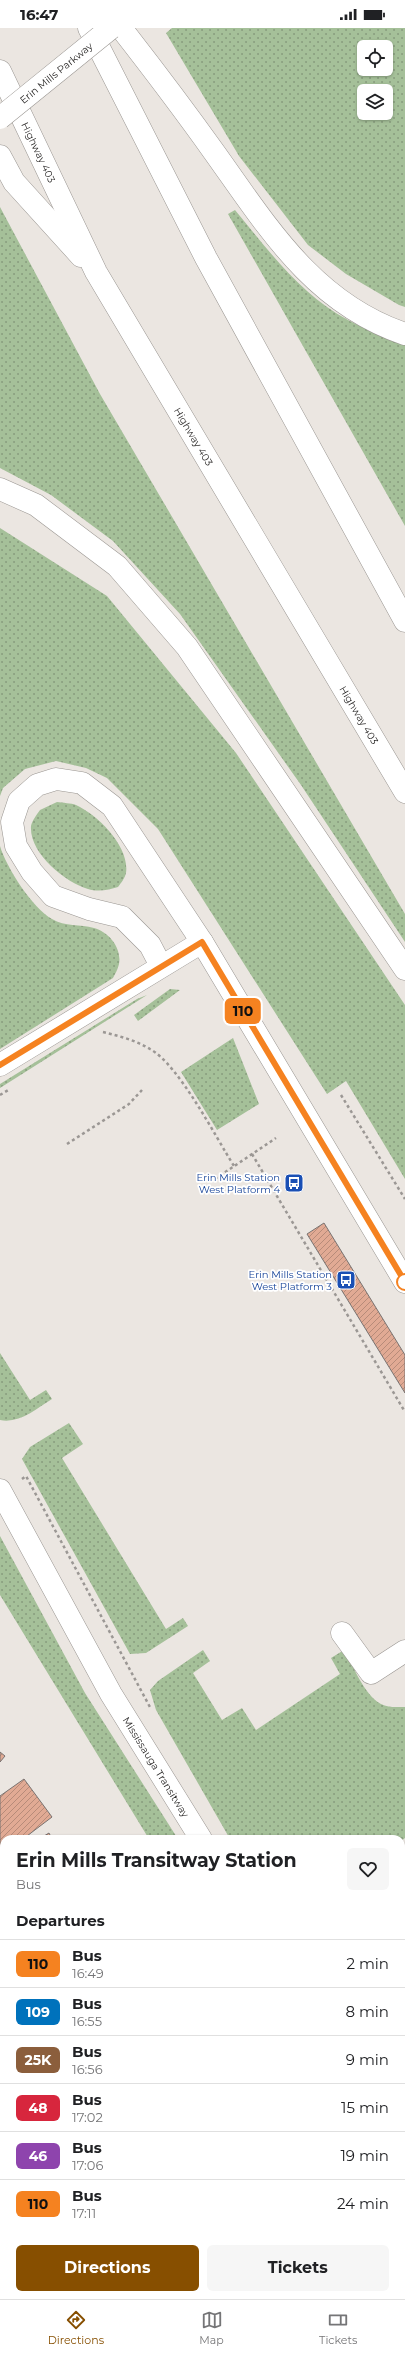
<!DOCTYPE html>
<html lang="en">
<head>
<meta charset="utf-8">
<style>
  body { margin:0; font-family:Montserrat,sans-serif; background:#f6f6f6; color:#202124; height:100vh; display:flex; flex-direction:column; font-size:15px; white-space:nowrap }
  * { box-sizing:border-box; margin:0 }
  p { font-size:13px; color:#757577 }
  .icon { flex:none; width:22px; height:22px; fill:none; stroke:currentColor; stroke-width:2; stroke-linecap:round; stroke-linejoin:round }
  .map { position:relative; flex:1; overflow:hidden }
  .sheet { position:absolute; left:0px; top:1807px; width:405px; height:464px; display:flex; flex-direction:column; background:#fff; border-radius:12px 12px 0 0; box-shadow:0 1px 3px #0004 }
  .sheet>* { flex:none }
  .badge { padding:0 8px; border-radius:6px; font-size:14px; line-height:26px }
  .tools { position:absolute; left:357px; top:12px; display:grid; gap:8px }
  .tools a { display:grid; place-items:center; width:36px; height:36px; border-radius:6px; background:#fff; box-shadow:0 1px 3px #0004; font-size:20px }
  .map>.badge { position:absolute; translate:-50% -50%; box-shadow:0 0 0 2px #fff }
  h2 { padding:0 16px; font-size:15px; line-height:36px }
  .round { display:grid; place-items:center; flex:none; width:42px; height:42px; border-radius:6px; background:#f6f6f6 }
  .summary { display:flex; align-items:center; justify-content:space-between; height:68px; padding:0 16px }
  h1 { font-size:19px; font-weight:700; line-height:30px }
  .button { display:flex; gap:8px; margin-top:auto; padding:8px 16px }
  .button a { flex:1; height:46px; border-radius:6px; background:#874f00; color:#fff; font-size:16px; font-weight:700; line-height:46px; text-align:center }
  .button a+a { background:#f6f6f6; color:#202124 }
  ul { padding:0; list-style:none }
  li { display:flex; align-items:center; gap:12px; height:48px; padding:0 16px; border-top:1px solid #e0e0e0 }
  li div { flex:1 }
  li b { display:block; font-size:15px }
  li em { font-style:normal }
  li .badge { min-width:44px; font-weight:700; text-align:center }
  .status { display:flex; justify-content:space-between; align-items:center; height:28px; padding:0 20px; background:#fff; direction:ltr }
  .status svg { height:11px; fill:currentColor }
  .tabs { display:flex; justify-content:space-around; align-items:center; height:56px; border-top:1px solid #e0e0e0; background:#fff; font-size:11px; color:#757577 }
  .tabs a { display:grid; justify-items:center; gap:2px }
  .tabs .selected { color:#874f00 }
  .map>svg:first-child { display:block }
  .grass { fill:url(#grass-dots); fill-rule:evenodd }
  .building { fill:url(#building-hatch); stroke:#797371 }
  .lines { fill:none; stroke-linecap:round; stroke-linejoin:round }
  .minor-casing { stroke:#9a9692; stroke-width:23 }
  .highway-casing { stroke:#9a9692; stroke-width:23 }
  .path { stroke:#9b9794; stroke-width:2.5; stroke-dasharray:3 3; stroke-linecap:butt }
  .minor { stroke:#fff; stroke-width:22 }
  .highway { stroke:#fff; stroke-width:22 }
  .major-bridge-casing { stroke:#9a9692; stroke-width:23; stroke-linecap:butt }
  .major-bridge { stroke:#fff; stroke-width:22 }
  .line-casing { stroke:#fff; stroke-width:9 }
  .line { stroke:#f58220; stroke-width:6 }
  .stop-dot { fill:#fff; stroke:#f58220; stroke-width:2 }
  .labels { text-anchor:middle; stroke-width:3.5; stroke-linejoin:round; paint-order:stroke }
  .street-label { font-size:10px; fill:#2c2a29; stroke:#fff }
  .transit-label { font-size:10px; fill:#164399; stroke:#fff; text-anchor:end }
</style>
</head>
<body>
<div class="status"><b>16:47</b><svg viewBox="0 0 49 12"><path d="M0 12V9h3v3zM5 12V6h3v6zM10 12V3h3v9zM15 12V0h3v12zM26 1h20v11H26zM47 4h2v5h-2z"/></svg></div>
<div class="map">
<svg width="405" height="2271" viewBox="0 0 405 2271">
  <defs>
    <pattern id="grass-dots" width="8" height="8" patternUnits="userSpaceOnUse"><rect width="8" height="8" fill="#a5c099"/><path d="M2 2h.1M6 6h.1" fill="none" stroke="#879c7d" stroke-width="1.8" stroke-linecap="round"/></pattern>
    <pattern id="building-hatch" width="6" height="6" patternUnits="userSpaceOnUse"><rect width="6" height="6" fill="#e1aa94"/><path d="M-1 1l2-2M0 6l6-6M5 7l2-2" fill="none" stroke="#b78b79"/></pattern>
  </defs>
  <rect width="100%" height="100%" fill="#ebe6e1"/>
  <!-- grass -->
  <path class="grass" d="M 172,0 L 405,0 L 405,279 L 399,277 L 346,246 L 308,217 L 239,128 L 166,5 ZM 364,19 L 386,19 L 386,41 L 364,41 ZM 364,63 L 386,63 L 386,85 L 364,85 Z
    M 0,179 L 100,366 L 405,886 L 405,914 L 301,757 L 180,586 L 113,513 L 51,467 L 0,440 Z
    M 235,182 C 268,222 302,268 348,292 C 366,302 386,308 405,316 L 405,498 L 228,186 Z
    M 0,500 L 107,568 L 236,725 L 405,977 L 405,1151 L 346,1053 L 327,1066 L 158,801 L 107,750 L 86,740 L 56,733 L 25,741 L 3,760 L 0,768 Z
    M 57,774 C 63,775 71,775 76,777 C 98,787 130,819 126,845 C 125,850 121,855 118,859 C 109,862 98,864 88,861 C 65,854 29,825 31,798 C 32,793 37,786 40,782 Z
    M 0,818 C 6,839 33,881 52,891 C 65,899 80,896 94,900 C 109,904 122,920 119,936 C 118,941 115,946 113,950 L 0,1021 Z
    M 170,961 L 180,962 L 138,993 L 134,987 Z
    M 147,967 L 136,974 L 0,1060 L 0,1056 L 137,971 Z
    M 233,1010 L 259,1076 L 217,1102 L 181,1044 Z
    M 0,1325 L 30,1372 L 46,1362 L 52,1371 C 36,1381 19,1396 0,1392 Z
    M 69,1395 L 83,1416 L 62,1430 L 166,1601 L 183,1590 L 188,1598 L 146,1625 L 130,1626 L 22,1431 L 30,1419 Z
    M 0,1508 L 85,1665 L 178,1811 L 149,1811 L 0,1567 Z
    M 203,1622 L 210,1633 L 193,1645 L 222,1692 L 242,1680 L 256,1702 L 340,1646 L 331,1630 L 344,1622 C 354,1638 363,1666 381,1676 C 388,1680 397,1679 405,1679 L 405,1810 L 401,1813 L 401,1811 L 230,1811 L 156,1682 L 150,1662 L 158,1653 Z
    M 405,1920 L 405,2271 L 331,2271 L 334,2267 L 401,2267 L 401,1923 Z"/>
  <!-- building -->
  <path class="building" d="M 324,1195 L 405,1327 L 405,1365 L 307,1206 Z
    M 0,1724 L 5,1728 L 0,1734 Z
    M 24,1751 L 52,1789 L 23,1811 L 4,1811 L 4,1825 L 0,1828 L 0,1768 Z
    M 49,1805 L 52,1811 L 39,1811 Z
    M 4,1832 L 4,1855 L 0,1848 L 0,1834 Z
    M 0,2107 L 4,2113 L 4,2150 L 0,2152 Z
    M 67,2267 L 84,2267 L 88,2271 L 63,2271 Z
    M 92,2267 L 164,2267 L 168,2271 L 96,2271 Z"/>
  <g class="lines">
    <!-- minor casing -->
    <g class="minor-casing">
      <g id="minor">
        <path d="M 161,938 L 150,917 L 122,889 L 89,881 L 53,868 L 32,844 L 16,818 L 12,794 L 19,773 L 37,757 L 56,751 L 82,755 L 112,778 L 202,914"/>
        <path d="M 0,1037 L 202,914 L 405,1254"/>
        <path id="s1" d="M 0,1462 L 111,1666 L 201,1811"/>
        <path d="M 342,1605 L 371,1645 L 405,1623"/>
        <path d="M 401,1863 L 405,1861"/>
        <path d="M 0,1991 L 4,1997"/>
        <path d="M 0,2224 L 4,2222"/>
      </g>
    </g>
    <!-- highway casing -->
    <g class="highway-casing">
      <g id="highway">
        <path d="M 89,0 L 206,230 L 405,593"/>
        <path d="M 121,0 C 153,41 184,82 214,124 C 267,198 313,275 405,306"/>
        <path id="s2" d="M 0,43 L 96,244 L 405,764"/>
        <path d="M 0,128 L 14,154 L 81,228"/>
        <path d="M 0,461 L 36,477 L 117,538 L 187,619 L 405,941"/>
      </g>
    </g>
    <!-- path -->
    <path class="path" d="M 103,1004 C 119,1008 135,1012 150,1021 C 179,1037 215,1108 234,1138
      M 0,1067 L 10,1061
      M 341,1067 L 405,1171
      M 67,1116 L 129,1076 L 142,1062
      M 252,1126 L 405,1384
      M 215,1151 L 276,1110
      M 22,1451 L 26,1448 L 151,1681
      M 401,1822 L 405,1820
      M 401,1902 L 405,1900
      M 401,2177 L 405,2183
      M 401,2244 L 405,2234
      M 196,2267 L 202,2271
      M 384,2271 L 387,2267"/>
    <!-- minor -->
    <use href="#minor" class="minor"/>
    <!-- highway -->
    <use href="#highway" class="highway"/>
    <!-- major-bridge casing -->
    <g class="major-bridge-casing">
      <g id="major-bridge">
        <path id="s3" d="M 0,90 L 111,0"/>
      </g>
    </g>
    <!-- major-bridge -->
    <use href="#major-bridge" class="major-bridge"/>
  </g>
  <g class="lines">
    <!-- line casing -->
    <g class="line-casing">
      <path id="line" d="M 0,1037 L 202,914 L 405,1254"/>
    </g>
    <!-- line -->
    <use href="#line" class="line"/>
  </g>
  <!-- icons -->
  <defs>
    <g id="bus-square" transform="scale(1)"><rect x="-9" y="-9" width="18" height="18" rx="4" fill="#1a4fb4" stroke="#fff"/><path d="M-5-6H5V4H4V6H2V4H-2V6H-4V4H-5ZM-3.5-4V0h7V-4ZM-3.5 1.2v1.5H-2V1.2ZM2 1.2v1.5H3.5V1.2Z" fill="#fff"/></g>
  </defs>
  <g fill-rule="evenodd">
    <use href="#bus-square" x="294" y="1155"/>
    <use href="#bus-square" x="346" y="1252"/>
  </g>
  <!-- markers -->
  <circle class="stop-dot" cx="405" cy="1254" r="8"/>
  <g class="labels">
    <!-- street labels -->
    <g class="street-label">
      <text dy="4" stroke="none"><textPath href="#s3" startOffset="72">Erin Mills Parkway</textPath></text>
      <text dy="4" stroke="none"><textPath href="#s2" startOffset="90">Highway 403</textPath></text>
      <text dy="4" stroke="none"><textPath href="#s2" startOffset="414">Highway 403</textPath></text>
      <text dy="4" stroke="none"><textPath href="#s2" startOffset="738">Highway 403</textPath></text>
      <text dy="4" stroke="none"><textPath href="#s1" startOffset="318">Mississauga Transitway</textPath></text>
    </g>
    <!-- transit labels -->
    <g class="transit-label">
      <text x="280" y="1153">Erin Mills Station<tspan x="280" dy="12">West Platform 4</tspan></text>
      <text x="332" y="1250">Erin Mills Station<tspan x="332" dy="12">West Platform 3</tspan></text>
    </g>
  </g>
</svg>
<div class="tools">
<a><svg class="icon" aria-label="locate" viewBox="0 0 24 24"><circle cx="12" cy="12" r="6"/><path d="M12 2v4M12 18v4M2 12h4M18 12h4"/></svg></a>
<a><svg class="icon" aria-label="layers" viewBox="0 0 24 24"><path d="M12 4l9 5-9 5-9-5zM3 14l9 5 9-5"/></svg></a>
</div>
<b class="badge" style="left:243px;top:983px;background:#f58220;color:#111">110</b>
<section class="sheet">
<div class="summary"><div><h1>Erin Mills Transitway Station</h1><p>Bus</p></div><a class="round"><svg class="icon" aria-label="heart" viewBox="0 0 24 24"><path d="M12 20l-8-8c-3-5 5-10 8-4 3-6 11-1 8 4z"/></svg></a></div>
<h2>Departures</h2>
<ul>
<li><span class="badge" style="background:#f58220;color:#111">110</span><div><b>Bus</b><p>16:49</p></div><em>2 min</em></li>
<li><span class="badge" style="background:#0072bc;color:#fff">109</span><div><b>Bus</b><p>16:55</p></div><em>8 min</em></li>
<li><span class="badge" style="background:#8b5e3c;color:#fff">25K</span><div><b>Bus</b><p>16:56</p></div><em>9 min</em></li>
<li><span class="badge" style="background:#d7263d;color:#fff">48</span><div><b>Bus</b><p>17:02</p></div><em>15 min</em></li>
<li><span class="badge" style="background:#8e44ad;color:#fff">46</span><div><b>Bus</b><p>17:06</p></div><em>19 min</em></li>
<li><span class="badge" style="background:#f58220;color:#111">110</span><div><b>Bus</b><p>17:11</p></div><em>24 min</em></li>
</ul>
<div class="button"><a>Directions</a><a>Tickets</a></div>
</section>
</div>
<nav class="tabs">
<a class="selected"><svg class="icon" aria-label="directions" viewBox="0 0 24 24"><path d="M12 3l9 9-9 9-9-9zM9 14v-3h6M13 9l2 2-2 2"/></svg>Directions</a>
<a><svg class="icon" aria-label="map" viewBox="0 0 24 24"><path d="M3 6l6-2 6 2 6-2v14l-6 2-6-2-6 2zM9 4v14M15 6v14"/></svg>Map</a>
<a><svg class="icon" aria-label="tickets" viewBox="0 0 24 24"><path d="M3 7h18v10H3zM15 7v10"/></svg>Tickets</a>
</nav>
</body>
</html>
